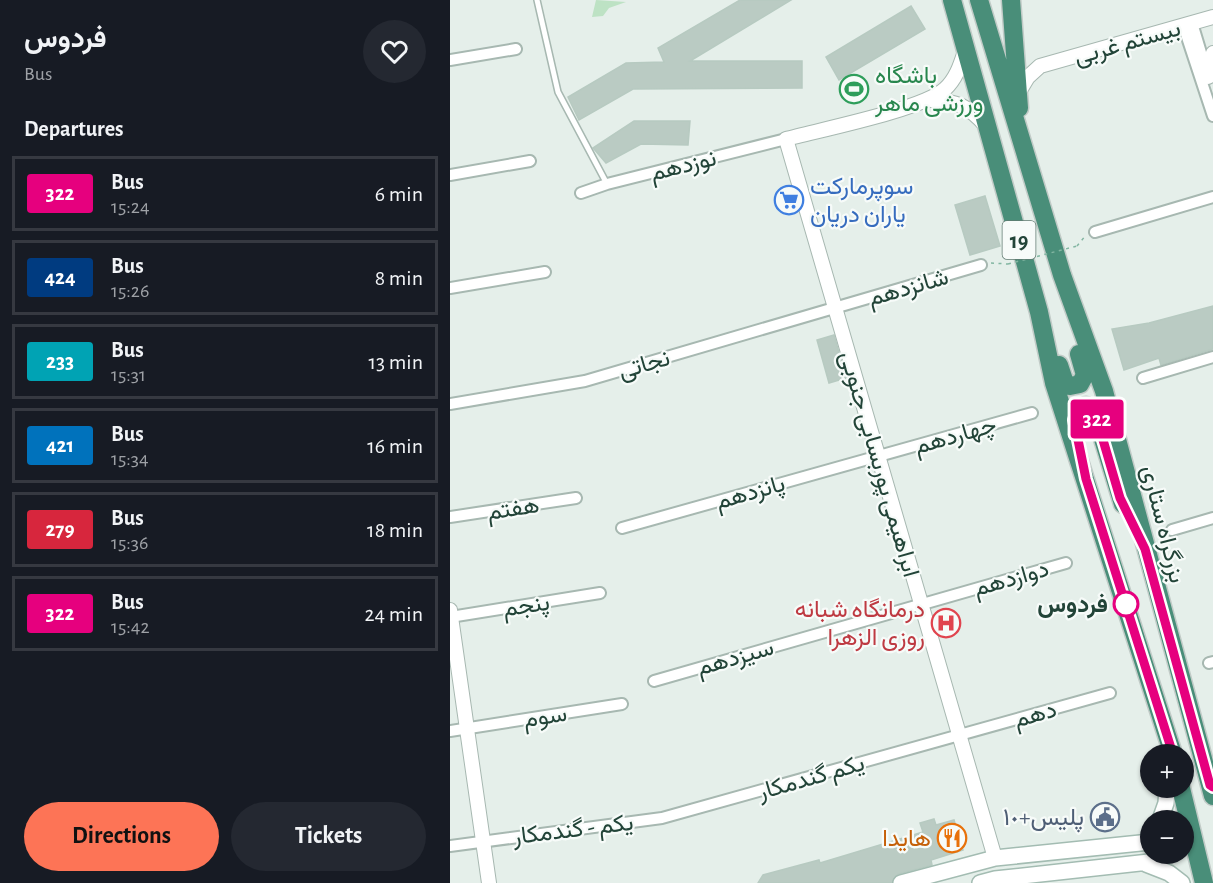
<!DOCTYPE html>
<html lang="en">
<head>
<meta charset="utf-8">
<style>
  body { margin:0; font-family:"Alegreya Sans",Vazirmatn,sans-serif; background:#242831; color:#f1f3f6; height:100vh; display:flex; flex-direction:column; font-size:22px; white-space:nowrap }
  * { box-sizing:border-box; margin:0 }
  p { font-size:20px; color:#9ea1a6 }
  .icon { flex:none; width:33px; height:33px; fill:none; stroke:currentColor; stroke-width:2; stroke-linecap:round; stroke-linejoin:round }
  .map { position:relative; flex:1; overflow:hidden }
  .drawer { display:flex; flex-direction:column; background:#171b24; width:450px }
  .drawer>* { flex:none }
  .badge { padding:0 12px; border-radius:4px; font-size:21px; line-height:39px }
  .tools { position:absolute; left:690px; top:744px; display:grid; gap:12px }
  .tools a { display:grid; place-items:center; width:54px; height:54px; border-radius:50%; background:#171b24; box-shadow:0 2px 4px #0004; font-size:30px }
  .map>.badge { position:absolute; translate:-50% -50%; box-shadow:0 0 0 3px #fff }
  h2 { padding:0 24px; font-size:22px; line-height:54px }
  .round { display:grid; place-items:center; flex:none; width:63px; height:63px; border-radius:32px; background:#242831 }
  .summary { display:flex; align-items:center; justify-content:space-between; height:102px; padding:0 24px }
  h1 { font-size:28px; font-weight:700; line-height:45px }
  .action { display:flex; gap:12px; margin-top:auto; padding:12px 24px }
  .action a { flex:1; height:69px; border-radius:36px; background:#fd7456; color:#111; font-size:24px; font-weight:700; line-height:69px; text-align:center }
  .action a+a { background:#242831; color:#f1f3f6 }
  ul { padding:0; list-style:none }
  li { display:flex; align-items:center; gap:18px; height:75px; margin:0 12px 9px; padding:0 12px; border:3px solid #363941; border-radius:0px }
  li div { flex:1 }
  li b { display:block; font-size:22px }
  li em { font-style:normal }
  li .badge { min-width:66px; font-weight:700; text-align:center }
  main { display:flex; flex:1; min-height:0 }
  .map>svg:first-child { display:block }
  .green { fill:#bde2c4 }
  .building { fill:#bacbc3; stroke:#b7cac1; stroke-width:1.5 }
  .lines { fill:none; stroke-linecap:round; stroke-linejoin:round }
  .service-casing { stroke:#a7b8b1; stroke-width:8 }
  .minor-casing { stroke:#a7b8b1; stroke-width:14 }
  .tertiary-casing { stroke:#a7b8b1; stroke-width:16 }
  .secondary-casing { stroke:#a3bcb2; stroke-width:18 }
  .trunk-casing { stroke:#c1cbc7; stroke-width:21 }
  .path { stroke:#83b6a2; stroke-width:1.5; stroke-dasharray:3 4.5; stroke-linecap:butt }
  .service { stroke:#fff; stroke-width:5 }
  .minor { stroke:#fff; stroke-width:10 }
  .tertiary { stroke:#fff; stroke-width:14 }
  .secondary { stroke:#fff; stroke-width:15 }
  .trunk { stroke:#498e79; stroke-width:18 }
  .path-bridge { stroke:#83b6a2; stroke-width:1.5; stroke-dasharray:3 4.5; stroke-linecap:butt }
  .line-casing { stroke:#fff; stroke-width:14 }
  .line { stroke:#e6007e; stroke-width:9 }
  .stop-dot { fill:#fff; stroke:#e6007e; stroke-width:3 }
  .labels { text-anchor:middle; stroke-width:4.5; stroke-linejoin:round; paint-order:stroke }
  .shield { fill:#f7fbf9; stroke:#627b72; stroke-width:1.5 }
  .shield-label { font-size:22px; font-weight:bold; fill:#224438 }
  .street-label { font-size:24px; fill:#224438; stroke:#f7fbf9 }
  .leisure-label { font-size:24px; fill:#27864d; stroke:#f7fbf9; text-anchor:start }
  .shop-label { font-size:24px; fill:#366cbe; stroke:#f7fbf9; text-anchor:start }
  .stop-label { font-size:24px; font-weight:bold; fill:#224438; stroke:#f7fbf9; text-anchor:end }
  .health-label { font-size:24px; fill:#be3a42; stroke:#f7fbf9; text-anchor:end }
  .service-label { font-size:24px; fill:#4e5e75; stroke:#f7fbf9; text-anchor:end }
  .food-label { font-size:24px; fill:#c56008; stroke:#f7fbf9; text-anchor:end }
</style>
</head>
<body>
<main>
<section class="drawer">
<div class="summary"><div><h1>فردوس</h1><p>Bus</p></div><a class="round"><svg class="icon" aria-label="heart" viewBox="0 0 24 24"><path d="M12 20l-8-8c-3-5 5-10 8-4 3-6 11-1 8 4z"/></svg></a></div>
<h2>Departures</h2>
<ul>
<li><span class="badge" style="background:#e6007e;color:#fff">322</span><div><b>Bus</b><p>15:24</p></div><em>6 min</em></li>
<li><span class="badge" style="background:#003b80;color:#fff">424</span><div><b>Bus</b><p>15:26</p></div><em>8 min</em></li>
<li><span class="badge" style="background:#00a3b4;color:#fff">233</span><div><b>Bus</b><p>15:31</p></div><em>13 min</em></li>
<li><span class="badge" style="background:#0072bc;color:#fff">421</span><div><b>Bus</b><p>15:34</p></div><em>16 min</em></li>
<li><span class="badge" style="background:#d7263d;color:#fff">279</span><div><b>Bus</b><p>15:36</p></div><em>18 min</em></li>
<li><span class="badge" style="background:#e6007e;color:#fff">322</span><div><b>Bus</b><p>15:42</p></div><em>24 min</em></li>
</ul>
<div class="action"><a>Directions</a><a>Tickets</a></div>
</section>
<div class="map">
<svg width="763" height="883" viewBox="0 0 763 883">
  <rect width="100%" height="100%" fill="#e5efea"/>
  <!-- green -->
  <path class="green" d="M 146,0 L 176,2 L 159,8 L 153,16 L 142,17 Z"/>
  <!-- building -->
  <path class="building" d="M 290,0 L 341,0 L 240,61 L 352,61 L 352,88 L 183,89 L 129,120 L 118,97 L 176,63 L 214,62 L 208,48 Z
    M 461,6 L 475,29 L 389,80 L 376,57 Z
    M 184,121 L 240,121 L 238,145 L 191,144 L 156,163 L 143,148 Z
    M 535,196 L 550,246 L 520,255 L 505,205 Z
    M 763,306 L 763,349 L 711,365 L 709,358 L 674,370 L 662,329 L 699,323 Z
    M 384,335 L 396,378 L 379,383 L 367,340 Z
    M 484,819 L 486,825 L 504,820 L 513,850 L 481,860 L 482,865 L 448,874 L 442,883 L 308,883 L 313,875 L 369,860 L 370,863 L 473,832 L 470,823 Z"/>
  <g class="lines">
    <!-- service casing -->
    <g class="service-casing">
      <path id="service" d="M 87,0 L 108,92 L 157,184"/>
    </g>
    <!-- minor casing -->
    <g class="minor-casing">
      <path id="minor" d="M 742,23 L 758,76
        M 733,25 L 763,116
        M 0,60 L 66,49
        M 0,175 L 80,161
        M 131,193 L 157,184 L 336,139
        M 645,232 L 763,197
        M 0,288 L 95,272
        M 693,378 L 763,357
        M 0,404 L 135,381 L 531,265
        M 0,517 L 126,498
        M 172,528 L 582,413
        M 722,530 L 763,518
        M 0,617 L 150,593
        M 759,663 L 763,662
        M 204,681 L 616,563
        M 0,731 L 172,704
        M 0,846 L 212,818 L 660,693"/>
    </g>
    <!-- tertiary casing -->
    <g class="tertiary-casing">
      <path id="tertiary" d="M 516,48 C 511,63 507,78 495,89 C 474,109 369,130 336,139 L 545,858
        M 758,77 L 763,53
        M 569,92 L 578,77 L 590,66 L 763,17
        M 481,100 C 506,101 519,106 536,126
        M 0,610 L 39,883"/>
    </g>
    <!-- secondary casing -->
    <g class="secondary-casing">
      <path id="secondary" d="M 710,820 L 716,803 L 717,788
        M 696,864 L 719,873 L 732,883
        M 451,883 L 545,858 L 700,842
        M 530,883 L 545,879 L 708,861 L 717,854"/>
    </g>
    <!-- trunk casing -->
    <g class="trunk-casing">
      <path id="trunk" d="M 502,0 L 589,312 L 604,383 L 723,754
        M 529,0 L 612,275 L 654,391 L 763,796
        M 561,0 L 569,108
        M 609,365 L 615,383 L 620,386 L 630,384 L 635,375 L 629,354
        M 627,436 L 625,415 L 636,406 L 646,416 L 673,504
        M 731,788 L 754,883"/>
    </g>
    <!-- path -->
    <path class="path" d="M 627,246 L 636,235
      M 541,263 L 558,264"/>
    <!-- service -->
    <use href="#service" class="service"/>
    <!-- minor -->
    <use href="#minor" class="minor"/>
    <!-- tertiary -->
    <use href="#tertiary" class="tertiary"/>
    <!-- secondary -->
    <use href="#secondary" class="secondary"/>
    <!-- trunk -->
    <use href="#trunk" class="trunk"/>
    <!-- path-bridge -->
    <path class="path-bridge" d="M 558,264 L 627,246"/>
  </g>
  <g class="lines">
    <!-- line casing -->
    <g class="line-casing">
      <path id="line" d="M 720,754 L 721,748 L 636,479 L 624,420 L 627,411 L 636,406 L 646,416 L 670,498 L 695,549 L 760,785 L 763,787"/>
    </g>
    <!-- line -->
    <use href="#line" class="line"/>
  </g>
  <!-- icons -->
  <defs>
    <g id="stadium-ring" transform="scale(1.5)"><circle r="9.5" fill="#f7fbf9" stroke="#2e9e5b" stroke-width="1.5"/><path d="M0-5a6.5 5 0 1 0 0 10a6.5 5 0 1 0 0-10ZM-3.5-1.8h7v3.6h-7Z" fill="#2e9e5b"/></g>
    <g id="supermarket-ring" transform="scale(1.5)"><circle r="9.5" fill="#f7fbf9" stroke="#3f7fe0" stroke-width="1.5"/><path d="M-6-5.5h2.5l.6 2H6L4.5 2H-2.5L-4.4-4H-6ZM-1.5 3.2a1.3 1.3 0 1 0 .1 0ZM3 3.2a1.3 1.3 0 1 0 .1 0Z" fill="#3f7fe0"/></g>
    <g id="hospital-ring" transform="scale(1.5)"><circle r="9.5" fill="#f7fbf9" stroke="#e0444e" stroke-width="1.5"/><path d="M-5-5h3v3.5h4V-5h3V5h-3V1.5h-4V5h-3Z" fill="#e0444e"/></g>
    <g id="civic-ring" transform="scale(1.5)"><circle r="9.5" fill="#f7fbf9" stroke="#5c6f8a" stroke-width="1.5"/><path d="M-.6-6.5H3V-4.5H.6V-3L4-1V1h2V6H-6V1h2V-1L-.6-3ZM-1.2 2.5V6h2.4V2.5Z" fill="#5c6f8a"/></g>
    <g id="restaurant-ring" transform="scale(1.5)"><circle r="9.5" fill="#f7fbf9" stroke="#e8710a" stroke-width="1.5"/><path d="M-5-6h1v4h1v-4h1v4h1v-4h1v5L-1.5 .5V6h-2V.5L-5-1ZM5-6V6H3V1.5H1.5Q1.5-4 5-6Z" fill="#e8710a"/></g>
  </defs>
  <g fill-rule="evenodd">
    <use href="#stadium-ring" x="404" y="89"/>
    <use href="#supermarket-ring" x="339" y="200"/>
    <use href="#hospital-ring" x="496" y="623"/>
    <use href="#civic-ring" x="655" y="817"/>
    <use href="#restaurant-ring" x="502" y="838"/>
  </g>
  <!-- markers -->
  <circle class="stop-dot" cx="676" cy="604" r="12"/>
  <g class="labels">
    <!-- shield labels -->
    <rect class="shield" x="552.5" y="221" width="33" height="38" rx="4.5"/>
    <g class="shield-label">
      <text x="569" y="248">19</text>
    </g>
    <!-- street labels -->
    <g class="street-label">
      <text transform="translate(677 42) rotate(-16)" y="8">بیستم غربی</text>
      <text transform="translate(233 165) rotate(-14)" y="8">نوزدهم</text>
      <text transform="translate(458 287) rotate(-16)" y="8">شانزدهم</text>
      <text transform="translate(194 364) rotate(-16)" y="8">نجاتی</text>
      <text transform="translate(505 435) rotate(-16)" y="8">چهاردهم</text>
      <text transform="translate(430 464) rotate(74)" y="8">ابراهیمی پوربسابی جنوبی</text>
      <text transform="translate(300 492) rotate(-16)" y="8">پانزدهم</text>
      <text transform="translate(63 508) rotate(-9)" y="8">هفتم</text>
      <text transform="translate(714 524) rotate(76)" y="8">بزرگراه ستاری</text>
      <text transform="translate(561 578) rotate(-16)" y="8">دوازدهم</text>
      <text transform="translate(76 605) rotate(-9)" y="8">پنجم</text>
      <text transform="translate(285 657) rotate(-16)" y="8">سیزدهم</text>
      <text transform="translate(585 714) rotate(-16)" y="8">دهم</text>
      <text transform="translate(95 716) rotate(-9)" y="8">سوم</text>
      <text transform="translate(361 777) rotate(-16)" y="8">یکم گندمکار</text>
      <text transform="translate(123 829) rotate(-7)" y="8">یکم - گندمکار</text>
    </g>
    <!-- leisure labels -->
    <g class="leisure-label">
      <text x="425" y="83">باشگاه<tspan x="425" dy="28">ورزشی ماهر</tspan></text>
    </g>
    <!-- shop labels -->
    <g class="shop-label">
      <text x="360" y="194">سوپرمارکت<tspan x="360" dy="28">یاران دریان</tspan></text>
    </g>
    <!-- stop labels -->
    <g class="stop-label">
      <text x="658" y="612">فردوس</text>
    </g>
    <!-- health labels -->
    <g class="health-label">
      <text x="475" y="617">درمانگاه شبانه<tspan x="475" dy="28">روزی الزهرا</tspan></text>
    </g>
    <!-- service labels -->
    <g class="service-label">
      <text x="634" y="825">پلیس+١٠</text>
    </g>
    <!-- food labels -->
    <g class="food-label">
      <text x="481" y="846">هایدا</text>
    </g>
  </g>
</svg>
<div class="tools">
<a>+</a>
<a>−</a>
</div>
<b class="badge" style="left:647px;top:419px;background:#e6007e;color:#fff">322</b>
</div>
</main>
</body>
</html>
